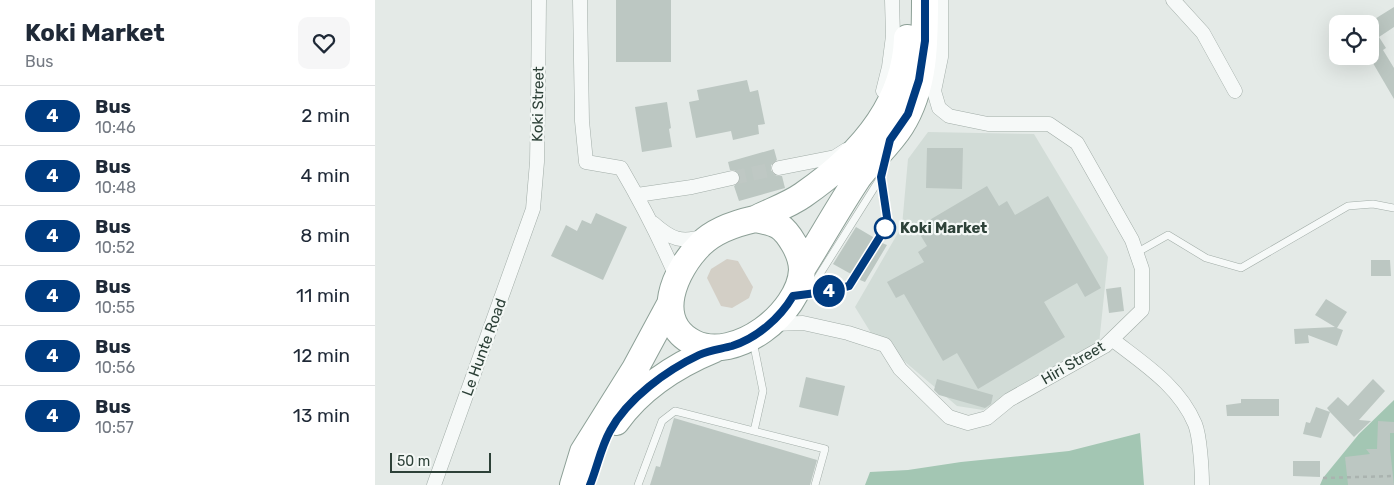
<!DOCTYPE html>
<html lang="en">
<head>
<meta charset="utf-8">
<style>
  body { margin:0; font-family:Rubik,sans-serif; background:#f6f6f7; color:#1f2937; height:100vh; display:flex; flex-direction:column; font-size:19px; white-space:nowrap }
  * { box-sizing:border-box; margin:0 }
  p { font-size:16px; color:#747a83 }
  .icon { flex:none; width:28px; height:28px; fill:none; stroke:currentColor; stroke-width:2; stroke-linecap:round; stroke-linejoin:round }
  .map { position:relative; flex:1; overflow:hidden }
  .sheet { display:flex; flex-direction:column; background:#fff; width:375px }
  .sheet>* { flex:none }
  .badge { padding:0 10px; border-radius:16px; font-size:18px; line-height:32px }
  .fabs { position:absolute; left:954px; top:15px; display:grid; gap:10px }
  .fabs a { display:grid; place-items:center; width:50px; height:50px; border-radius:10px; background:#fff; box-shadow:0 5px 20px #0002; font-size:25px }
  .scale { position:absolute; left:15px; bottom:12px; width:101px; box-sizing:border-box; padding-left:5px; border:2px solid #2d4138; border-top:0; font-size:14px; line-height:18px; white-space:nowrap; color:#2d4138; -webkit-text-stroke:4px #f4f8f6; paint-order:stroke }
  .map>.badge { position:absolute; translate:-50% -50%; box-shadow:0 0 0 2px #fff }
  .round { display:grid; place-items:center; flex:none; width:52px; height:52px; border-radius:10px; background:#f6f6f7 }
  .overview { display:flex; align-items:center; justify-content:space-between; height:85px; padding:0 25px }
  h1 { font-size:24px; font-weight:700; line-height:38px }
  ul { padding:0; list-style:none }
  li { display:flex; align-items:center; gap:15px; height:60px; padding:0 25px; border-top:1px solid #e0e1e3 }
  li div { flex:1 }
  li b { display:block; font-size:19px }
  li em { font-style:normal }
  li .badge { min-width:55px; font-weight:700; text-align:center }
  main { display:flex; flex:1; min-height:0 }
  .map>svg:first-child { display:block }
  .built { fill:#d2dcd7 }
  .green { fill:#d3cfc6 }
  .water { fill:#a3c6b3 }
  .building { fill:#bcc7c2 }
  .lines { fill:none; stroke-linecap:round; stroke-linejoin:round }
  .street-tunnel { stroke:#bfc8c4; stroke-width:14; stroke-dasharray:14 7; stroke-linecap:butt }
  .lane-casing { stroke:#a2ada8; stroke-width:8 }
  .street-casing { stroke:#a2ada8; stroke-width:15 }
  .highway-casing { stroke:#8da097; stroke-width:28 }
  .path { stroke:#aab3af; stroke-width:2.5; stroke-dasharray:4 4; stroke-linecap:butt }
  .lane { stroke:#f6f9f8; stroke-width:7 }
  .street { stroke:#f6f9f8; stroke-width:14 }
  .highway { stroke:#fff; stroke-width:26 }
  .line-casing { stroke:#fff; stroke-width:11 }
  .line { stroke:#003b80; stroke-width:8 }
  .stop-dot { fill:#fff; stroke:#003b80; stroke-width:2.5 }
  .labels { text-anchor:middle; stroke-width:4.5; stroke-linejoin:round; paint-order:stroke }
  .street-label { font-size:15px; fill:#2d4138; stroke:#f4f8f6 }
  .stop-label { font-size:15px; font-weight:bold; fill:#2d4138; stroke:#f4f8f6; text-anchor:start }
</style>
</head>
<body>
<main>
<section class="sheet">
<div class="overview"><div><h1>Koki Market</h1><p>Bus</p></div><a class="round"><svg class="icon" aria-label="heart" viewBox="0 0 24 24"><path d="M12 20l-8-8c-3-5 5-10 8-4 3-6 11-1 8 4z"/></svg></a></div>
<ul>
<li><span class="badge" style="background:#003b80;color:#fff">4</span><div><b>Bus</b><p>10:46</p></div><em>2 min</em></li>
<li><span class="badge" style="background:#003b80;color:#fff">4</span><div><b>Bus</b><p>10:48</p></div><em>4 min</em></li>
<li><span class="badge" style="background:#003b80;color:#fff">4</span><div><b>Bus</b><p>10:52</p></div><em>8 min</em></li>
<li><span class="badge" style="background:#003b80;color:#fff">4</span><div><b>Bus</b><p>10:55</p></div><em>11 min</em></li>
<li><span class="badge" style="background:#003b80;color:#fff">4</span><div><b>Bus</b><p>10:56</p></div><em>12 min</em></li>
<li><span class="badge" style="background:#003b80;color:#fff">4</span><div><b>Bus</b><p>10:57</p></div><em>13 min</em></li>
</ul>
</section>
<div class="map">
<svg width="1019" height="485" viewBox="0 0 1019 485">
  <rect width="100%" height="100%" fill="#e4eae7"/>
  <!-- built -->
  <path class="built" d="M 553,132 L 659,134 L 733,257 L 724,344 L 608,410 L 582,406 L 496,333 L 480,307 L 527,226 L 533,159 Z"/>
  <!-- green -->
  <path class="green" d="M 352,259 L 363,261 L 378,287 L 374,298 L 357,308 L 346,306 L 332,278 L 336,269 Z"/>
  <!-- water -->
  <path class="water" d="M 1019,400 L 1019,485 L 945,485 L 948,478 L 984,434 Z
    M 765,433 L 769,485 L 490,485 L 495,472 L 533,470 L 586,462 L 694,451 Z"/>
  <!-- building -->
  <path class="building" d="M 241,0 L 296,0 L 296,62 L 241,62 Z
    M 1019,7 L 1019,27 L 1004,37 L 1011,48 L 1008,50 L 1019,68 L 1019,99 L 995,58 L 995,22 Z
    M 372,80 L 375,92 L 383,90 L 390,124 L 383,125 L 384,134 L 358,140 L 356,131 L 321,138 L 314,102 L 324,100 L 322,90 Z
    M 292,102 L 296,128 L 294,129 L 297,147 L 267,152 L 260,107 Z
    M 552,148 L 588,148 L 587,189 L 551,188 Z
    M 399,149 L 402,160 L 396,165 L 396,170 L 401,176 L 407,176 L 410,188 L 364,201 L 359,186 L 365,181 L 365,176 L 360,170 L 355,170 L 353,162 Z
    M 612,186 L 624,206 L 632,201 L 640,215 L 673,196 L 726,288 L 710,297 L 702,283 L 669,302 L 690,337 L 603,389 L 582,353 L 568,361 L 529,294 L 521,298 L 512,282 L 549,262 L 543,252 L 552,246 L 541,228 Z
    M 221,213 L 252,227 L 228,280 L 176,256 L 191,225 L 202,231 L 207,220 L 216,224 Z
    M 481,227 L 498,237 L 498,242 L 501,245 L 505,245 L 507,243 L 512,245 L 490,282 L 485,280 L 486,275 L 484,273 L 479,272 L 476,274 L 458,264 Z
    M 996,260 L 1015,260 L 1016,276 L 996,276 Z
    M 746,287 L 749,311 L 734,313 L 731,289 Z
    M 951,299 L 972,312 L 962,328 L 968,330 L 962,346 L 933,335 L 934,343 L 920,344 L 919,329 L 960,327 L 940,315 Z
    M 431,377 L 470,386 L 463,416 L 424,407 Z
    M 562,379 L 618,395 L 616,404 L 610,408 L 564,395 L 559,390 Z
    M 998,379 L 1010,391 L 984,420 L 996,421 L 979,437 L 955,412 L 946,438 L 928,434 L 931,422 L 935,423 L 941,407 L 955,412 L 952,408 L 963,397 L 973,406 Z
    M 866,399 L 904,399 L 904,416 L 852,416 L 851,405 L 866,403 Z
    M 299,418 L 442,460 L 435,485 L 275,485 L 281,466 L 285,467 Z
    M 1003,421 L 1019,422 L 1019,433 L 1015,433 L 1015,449 L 1019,485 L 973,485 L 970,457 L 995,454 L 991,449 L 1002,449 Z
    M 918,461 L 945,461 L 945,477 L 918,476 Z"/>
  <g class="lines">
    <!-- street-tunnel -->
    <path class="street-tunnel" d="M 357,178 L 404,168"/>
    <!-- lane casing -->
    <g class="lane-casing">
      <path id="lane" d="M 503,240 L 513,223 L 506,177
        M 761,253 L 793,235 L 831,258 L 866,268 L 973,206 L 998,204 L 1019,208
        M 433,293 L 474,286 L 481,277
        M 431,294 L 433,293 L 506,177 L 510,160
        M 378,341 L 388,391 L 379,431
        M 263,485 L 287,421 L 300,411 L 450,449 L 440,485"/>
    </g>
    <!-- street casing -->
    <g class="street-casing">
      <path id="street" d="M 205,0 L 207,121 L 211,162 L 246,168 C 267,204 286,241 302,279
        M 798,0 L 828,33 L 860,91
        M 508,91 L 514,67 L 518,36 L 517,0
        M 404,168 L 460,157 L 471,150
        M 262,195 L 317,187 L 357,178
        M 278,223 C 297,240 306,243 331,236
        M 397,324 L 428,323 L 473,333 L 510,345 L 525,369 L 574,417 L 593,423 L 612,418 L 634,400 L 730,346 L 767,310 L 767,269 L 757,240 L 702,143 L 674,124 L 613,124 L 574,116 L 564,108 L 559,91 L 566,57 L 566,0
        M 738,340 C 769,364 804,386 820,424 C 825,436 827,471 827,485
        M 59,485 L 158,209 L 162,162 L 163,101 L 164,0"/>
    </g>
    <!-- highway casing -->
    <g class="highway-casing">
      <path id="highway" d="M 380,219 C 402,223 408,225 419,244 C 423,251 427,261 427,270 C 425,313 360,363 319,343 C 276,322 300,269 326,244 C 340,230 362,223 380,219 Z
        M 380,219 C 396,211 414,205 428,195 C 482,158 530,106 532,38
        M 427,269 C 446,239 463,208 483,178 C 496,160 514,145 526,126 C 550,88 550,43 550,0
        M 241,422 C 266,387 301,365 340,349
        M 198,485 L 208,452 L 260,369 L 294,306"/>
    </g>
    <!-- path -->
    <path class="path" d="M 948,478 L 1019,476"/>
    <!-- lane -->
    <use href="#lane" class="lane"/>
    <!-- street -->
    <use href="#street" class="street"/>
    <!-- highway -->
    <use href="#highway" class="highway"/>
  </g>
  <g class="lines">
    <!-- line casing -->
    <g class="line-casing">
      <path id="line" d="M 215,485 C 222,468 226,447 235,431 C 252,399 292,370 324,355 C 335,350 346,349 357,346 C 382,338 405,318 418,296 L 449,292 L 474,286 L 513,224 L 506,177 L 515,140 L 533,114 L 544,80 L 550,41 L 550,0"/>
    </g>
    <!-- line -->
    <use href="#line" class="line"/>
  </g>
  <!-- markers -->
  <circle class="stop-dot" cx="510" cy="228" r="10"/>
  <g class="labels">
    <!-- street labels -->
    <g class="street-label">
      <text transform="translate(163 104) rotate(-89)" y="5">Koki Street</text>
      <text transform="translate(109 347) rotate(-70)" y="5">Le Hunte Road</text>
      <text transform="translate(698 363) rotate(-30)" y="5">Hiri Street</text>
    </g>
    <!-- stop labels -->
    <g class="stop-label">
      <text x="525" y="233">Koki Market</text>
    </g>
  </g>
</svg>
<div class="fabs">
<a><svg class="icon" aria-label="locate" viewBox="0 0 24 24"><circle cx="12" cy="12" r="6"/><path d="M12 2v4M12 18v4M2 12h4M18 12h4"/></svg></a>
</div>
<div class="scale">50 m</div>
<b class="badge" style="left:454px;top:291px;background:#003b80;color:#fff">4</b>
</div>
</main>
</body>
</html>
